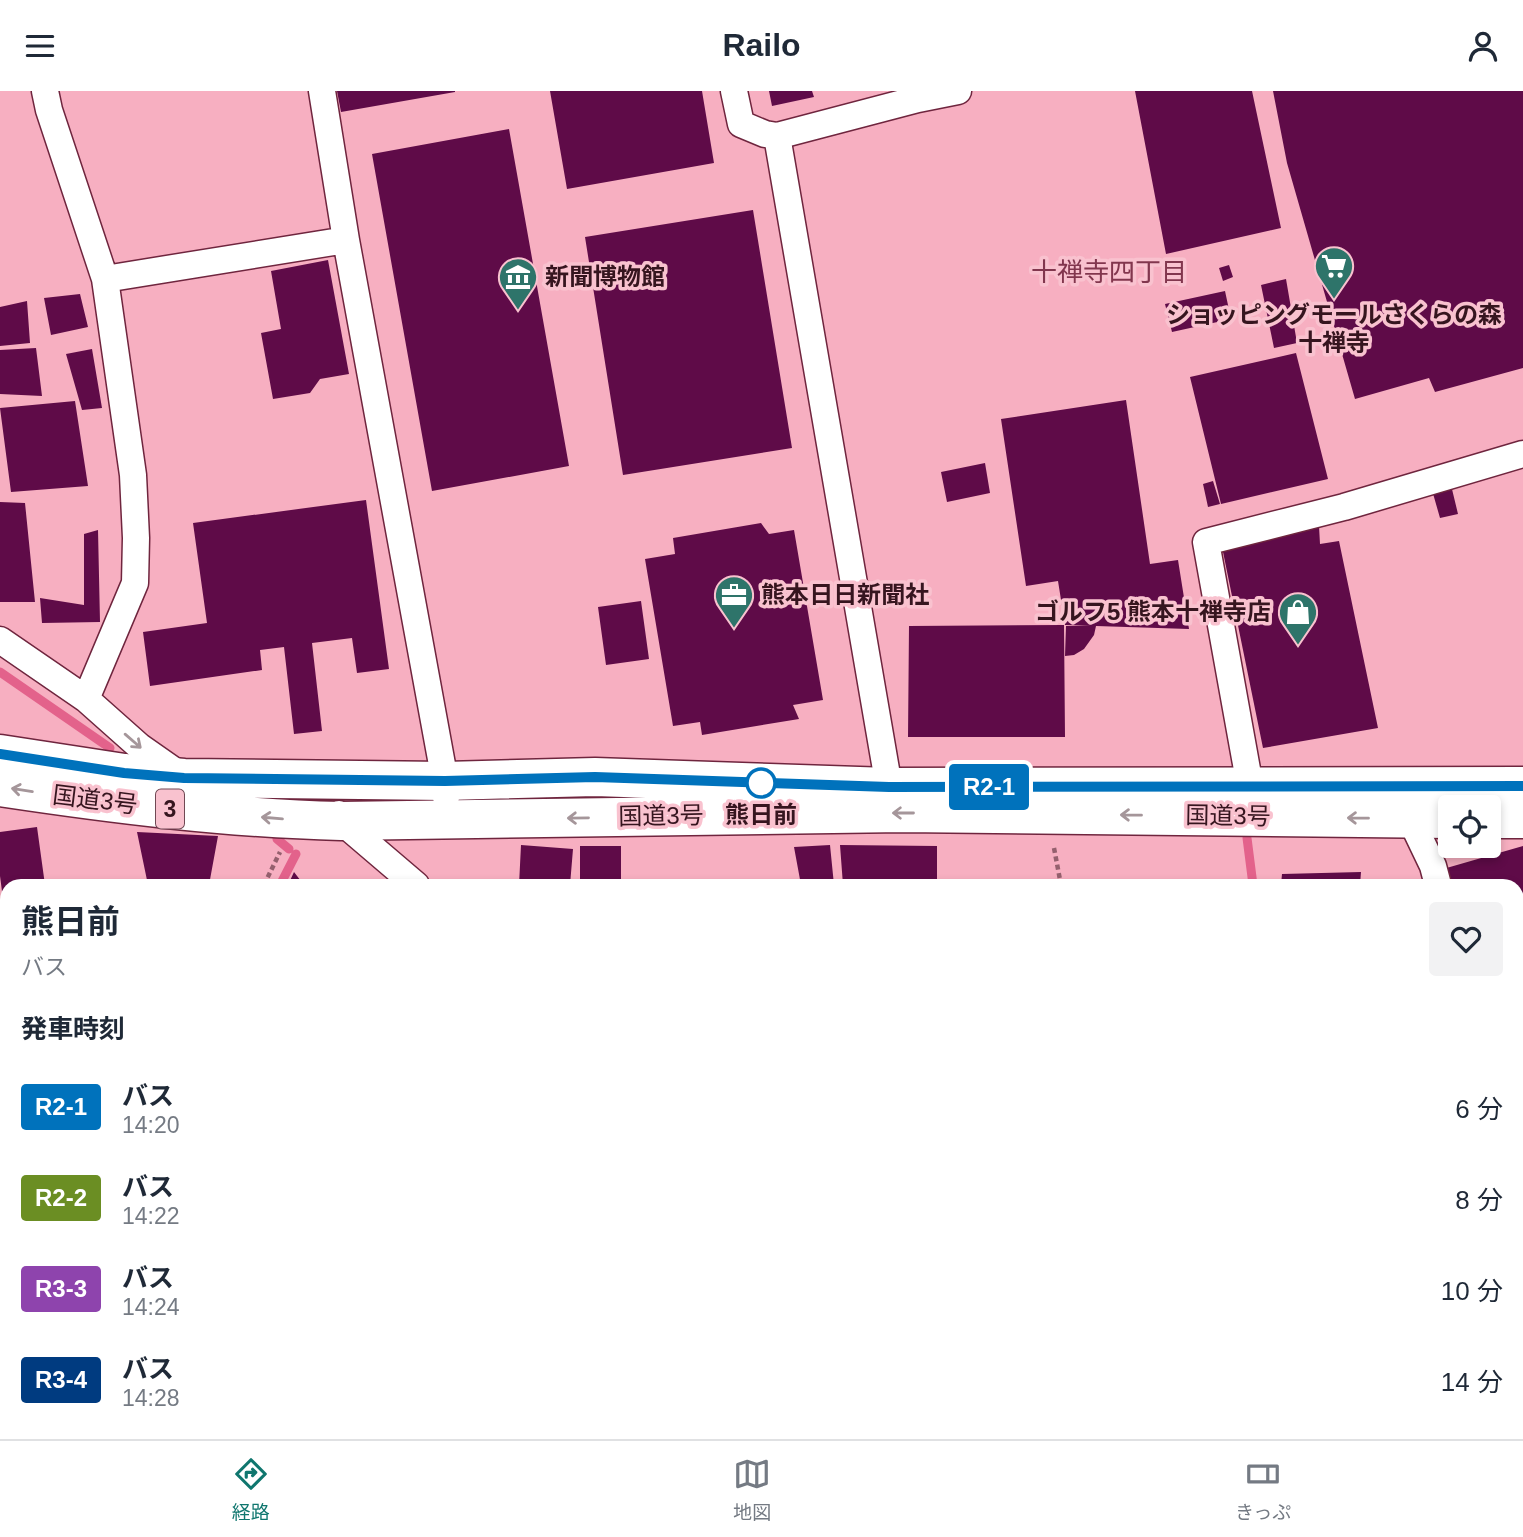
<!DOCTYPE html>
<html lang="ja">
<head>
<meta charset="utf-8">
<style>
  body { margin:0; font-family:Helvetica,"Noto Sans JP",sans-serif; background:#f2f2f3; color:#1f2937; height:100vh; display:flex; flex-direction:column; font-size:26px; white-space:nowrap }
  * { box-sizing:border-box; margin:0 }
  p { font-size:23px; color:#747a83 }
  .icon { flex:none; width:38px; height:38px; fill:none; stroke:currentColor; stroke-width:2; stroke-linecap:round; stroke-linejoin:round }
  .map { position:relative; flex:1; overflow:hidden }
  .details { position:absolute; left:0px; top:788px; width:1524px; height:562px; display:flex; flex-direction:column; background:#fff; border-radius:21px 21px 0 0; box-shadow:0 4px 10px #0003 }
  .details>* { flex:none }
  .badge { padding:0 14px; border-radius:5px; font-size:24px; line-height:46px }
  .controls { position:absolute; left:1438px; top:704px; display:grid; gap:14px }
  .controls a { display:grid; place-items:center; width:63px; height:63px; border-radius:7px; background:#fff; box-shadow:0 4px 10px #0003; font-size:35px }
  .map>.badge { position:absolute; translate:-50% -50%; box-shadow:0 0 0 4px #fff }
  h2 { padding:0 21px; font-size:26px; line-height:63px }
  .round { display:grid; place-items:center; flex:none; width:74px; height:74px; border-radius:7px; background:#f2f2f3 }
  .overview { display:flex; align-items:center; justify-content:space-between; height:119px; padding:0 21px }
  h1 { font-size:33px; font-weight:700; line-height:52px }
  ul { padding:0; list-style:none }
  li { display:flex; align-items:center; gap:21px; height:91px; padding:0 21px }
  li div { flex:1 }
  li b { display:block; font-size:26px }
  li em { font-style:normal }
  li .badge { min-width:77px; font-weight:700; text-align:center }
  header { display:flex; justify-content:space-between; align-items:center; height:91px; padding:0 21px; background:#fff; font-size:32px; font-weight:700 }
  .dock { display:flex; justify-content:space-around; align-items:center; height:98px; border-top:2px solid #e0e1e3; background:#fff; font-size:19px; color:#747a83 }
  .dock a { display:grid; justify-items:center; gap:4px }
  .dock .active { color:#0f766e }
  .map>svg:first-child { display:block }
  .green { fill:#dea066 }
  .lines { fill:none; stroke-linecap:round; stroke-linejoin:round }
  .stream { stroke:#e3628b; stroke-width:9 }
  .building { fill:#5f0b48 }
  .lane-casing { stroke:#6f253e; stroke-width:17 }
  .street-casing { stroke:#6f253e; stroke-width:29 }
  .secondary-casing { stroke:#6f253e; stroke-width:41 }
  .highway-casing { stroke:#6f253e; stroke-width:41 }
  .path { stroke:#95606e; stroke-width:4.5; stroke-dasharray:5 3.5; stroke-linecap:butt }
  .lane { stroke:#fff; stroke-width:14 }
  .street { stroke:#fff; stroke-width:26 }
  .secondary { stroke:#fff; stroke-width:38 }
  .highway { stroke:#fff; stroke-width:38 }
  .oneway { stroke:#a5969a }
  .line-casing { stroke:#fff; stroke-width:16 }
  .line { stroke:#0072bc; stroke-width:10 }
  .stop-dot { fill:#fff; stroke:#0072bc; stroke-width:3.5 }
  .labels { text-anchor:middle; stroke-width:7; stroke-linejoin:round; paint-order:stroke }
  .shield { fill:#f9c2cf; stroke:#704954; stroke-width:2 }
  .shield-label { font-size:23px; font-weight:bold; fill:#36151f }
  .poi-label { font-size:24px; font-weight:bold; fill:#36151f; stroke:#f9c2cf; text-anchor:start }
  .street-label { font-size:24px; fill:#36151f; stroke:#f9c2cf }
  .stop-label { font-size:24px; font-weight:bold; fill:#36151f; stroke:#f9c2cf }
  .neighbourhood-label { font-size:26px; fill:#82364e; stroke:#f9c2cf }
</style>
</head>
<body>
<header><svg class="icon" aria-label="menu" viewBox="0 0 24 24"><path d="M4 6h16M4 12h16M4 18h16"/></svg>Railo<svg class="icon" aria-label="person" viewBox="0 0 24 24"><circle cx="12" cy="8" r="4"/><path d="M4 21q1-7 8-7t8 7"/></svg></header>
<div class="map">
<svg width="1523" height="1348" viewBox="0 0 1523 1348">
  <rect width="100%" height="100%" fill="#f7afc1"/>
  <!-- green -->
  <path class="green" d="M 666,1342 L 797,1342 L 797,1348 L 669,1345 Z"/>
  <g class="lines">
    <!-- stream -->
    <path class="stream" d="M 0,581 L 110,657
      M 1247,747 L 1253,794
      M 277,748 L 289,758
      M 280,794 L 296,763"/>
  </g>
  <!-- building -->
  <path class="building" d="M 337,0 L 455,0 L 455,1 L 341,21 Z
    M 550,0 L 702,0 L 714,72 L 567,98 Z
    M 769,0 L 812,0 L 814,6 L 772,15 Z
    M 1135,0 L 1252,0 L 1281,137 L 1166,163 Z
    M 1273,0 L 1523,0 L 1523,277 L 1435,301 L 1429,287 L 1355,308 L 1287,72 Z
    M 509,38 L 569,375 L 432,400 L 372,63 Z
    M 753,119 L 792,357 L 623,384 L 585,146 Z
    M 328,169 L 349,283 L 320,288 L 310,302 L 273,308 L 261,242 L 281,238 L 271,180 Z
    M 1229,174 L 1233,186 L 1223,190 L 1219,177 Z
    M 1286,188 L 1297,252 L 1274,257 L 1261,194 Z
    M 1225,200 L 1231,228 L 1172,241 L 1165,213 Z
    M 80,203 L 88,236 L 51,244 L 44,207 Z
    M 27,210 L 30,252 L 0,255 L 0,216 Z
    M 36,257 L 42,305 L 0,303 L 0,259 Z
    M 92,258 L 102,317 L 82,319 L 66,263 Z
    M 1296,262 L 1328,388 L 1221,413 L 1190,286 Z
    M 1126,309 L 1150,473 L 1178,469 L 1189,538 L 1096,535 L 1094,544 L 1084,558 L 1074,564 L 1065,565 L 1066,535 L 1091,535 L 1065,534 L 1058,490 L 1026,495 L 1001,328 Z
    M 75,310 L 88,395 L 11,401 L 0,317 Z
    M 985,372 L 990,402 L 947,411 L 941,381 Z
    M 1213,390 L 1220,413 L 1208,416 L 1203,393 Z
    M 1451,394 L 1458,423 L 1440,427 L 1432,399 Z
    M 366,409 L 389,578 L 357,582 L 352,547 L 312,552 L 322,640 L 294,643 L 284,556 L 260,559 L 262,579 L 150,595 L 143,541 L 207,532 L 193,432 Z
    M 0,411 L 25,412 L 35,511 L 0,511 Z
    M 761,432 L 769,443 L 794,439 L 823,609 L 793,614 L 799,628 L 702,644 L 700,631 L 673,635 L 645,468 L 675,463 L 673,447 Z
    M 1319,435 L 1320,453 L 1339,450 L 1378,637 L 1263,657 L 1222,456 Z
    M 98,439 L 100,531 L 42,532 L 40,507 L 84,514 L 84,443 Z
    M 641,510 L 649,568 L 606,574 L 598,516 Z
    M 1064,534 L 1065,646 L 908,646 L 909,535 Z
    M 37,736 L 45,794 L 7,794 L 5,823 L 0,785 L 0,741 Z
    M 137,741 L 218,745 L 209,794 L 148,794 Z
    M 521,754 L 573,758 L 570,794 L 519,794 Z
    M 830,754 L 834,794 L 801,794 L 794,756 Z
    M 840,754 L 937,755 L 937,794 L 843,794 Z
    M 580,755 L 621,755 L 621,794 L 580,794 Z
    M 1523,755 L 1523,829 L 1517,831 L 1517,794 L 1448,794 L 1443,778 Z
    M 294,781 L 304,794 L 288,794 Z
    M 1361,781 L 1360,794 L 1281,794 L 1282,783 Z
    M 0,823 L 7,854 L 7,879 L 0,881 Z
    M 1523,974 L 1523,997 L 1521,997 L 1518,975 Z
    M 7,1131 L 7,1160 L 5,1160 L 2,1132 Z
    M 1517,1248 L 1523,1248 L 1523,1345 L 1479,1348 L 1479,1342 L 1517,1342 Z
    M 537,1342 L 609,1342 L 616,1348 L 543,1348 Z
    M 897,1342 L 961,1342 L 962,1348 L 898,1347 Z
    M 1004,1342 L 1121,1342 L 1121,1348 L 1004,1348 Z
    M 1149,1342 L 1210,1342 L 1212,1348 L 1145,1348 L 1144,1343 Z
    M 1382,1342 L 1426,1342 L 1427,1348 L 1382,1348 Z"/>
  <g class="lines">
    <!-- lane casing -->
    <g class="lane-casing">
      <path id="lane" d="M 414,1342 L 414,1348"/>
    </g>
    <!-- street casing -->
    <g class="street-casing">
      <path id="street" d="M 45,0 L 49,19 L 105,188 L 133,384 L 136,447 L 135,492 L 86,608
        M 322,0 L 346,149 L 445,690 L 446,706
        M 734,0 L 741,33 L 765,43 L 777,45
        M 105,188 L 346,149
        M 0,549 L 86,608 L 140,656 L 183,686
        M 1250,695 L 1206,451 L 1344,416 L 1523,363
        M 889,696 L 777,45 L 918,8 L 958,0
        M 339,723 L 341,730 L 416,794
        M 1410,727 L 1433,775 L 1438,794
        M 1517,1073 L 1523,1113
        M 1517,1209 L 1523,1211
        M 0,1278 L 7,1296
        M 19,1342 L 20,1348
        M 261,1342 L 269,1348
        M 850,1342 L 850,1348
        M 1252,1342 L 1254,1348"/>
    </g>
    <!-- secondary casing -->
    <g class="secondary-casing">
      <path id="secondary" d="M 0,958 L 7,956"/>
    </g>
    <!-- highway casing -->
    <g class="highway-casing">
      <path id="highway" d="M 0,663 L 124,682 L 184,687 L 445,690 L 595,686 L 889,696 L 1523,695
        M 0,696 C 113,713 226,727 341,730 L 903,722 L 1451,728
        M 1489,728 L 1523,728"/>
    </g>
    <!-- path -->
    <path class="path" d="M 1054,757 L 1061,794
      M 264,794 L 280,761"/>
    <!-- lane -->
    <use href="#lane" class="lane"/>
    <!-- street -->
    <use href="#street" class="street"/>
    <!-- secondary -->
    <use href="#secondary" class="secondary"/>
    <!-- highway -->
    <use href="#highway" class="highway"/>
  </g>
  <!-- one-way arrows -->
  <defs><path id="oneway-shaft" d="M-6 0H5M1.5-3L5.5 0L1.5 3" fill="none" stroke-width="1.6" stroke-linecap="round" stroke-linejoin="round" transform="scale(1.75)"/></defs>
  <g class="oneway">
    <use href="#oneway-shaft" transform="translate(133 650) rotate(41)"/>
    <use href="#oneway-shaft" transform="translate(22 699) rotate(-171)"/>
    <use href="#oneway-shaft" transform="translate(903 722) rotate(180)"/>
    <use href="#oneway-shaft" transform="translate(1131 724) rotate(-179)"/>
    <use href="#oneway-shaft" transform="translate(272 727) rotate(-175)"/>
    <use href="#oneway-shaft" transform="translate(578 727) rotate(179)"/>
    <use href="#oneway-shaft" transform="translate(1358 727) rotate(-179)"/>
  </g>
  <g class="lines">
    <!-- line casing -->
    <g class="line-casing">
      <path id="line" d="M 0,663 L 124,682 L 184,687 L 445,690 L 595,686 L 889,696 L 1523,695"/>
    </g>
    <!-- line -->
    <use href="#line" class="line"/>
  </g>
  <!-- icons -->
  <defs>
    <g id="supermarket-pin" transform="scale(2.0125)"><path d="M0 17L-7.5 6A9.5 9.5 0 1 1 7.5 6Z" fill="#2e746a" stroke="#f9c2cf"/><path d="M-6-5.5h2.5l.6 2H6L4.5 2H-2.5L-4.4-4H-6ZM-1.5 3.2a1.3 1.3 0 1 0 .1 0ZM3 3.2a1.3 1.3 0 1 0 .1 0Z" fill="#fff"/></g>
    <g id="museum-pin" transform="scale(2.0125)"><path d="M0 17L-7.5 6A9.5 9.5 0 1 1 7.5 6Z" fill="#2e746a" stroke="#f9c2cf"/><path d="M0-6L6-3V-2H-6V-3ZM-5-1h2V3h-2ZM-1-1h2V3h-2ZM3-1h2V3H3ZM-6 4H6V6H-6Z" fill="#fff"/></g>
    <g id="office-pin" transform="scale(2.0125)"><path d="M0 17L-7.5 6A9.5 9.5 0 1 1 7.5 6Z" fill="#2e746a" stroke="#f9c2cf"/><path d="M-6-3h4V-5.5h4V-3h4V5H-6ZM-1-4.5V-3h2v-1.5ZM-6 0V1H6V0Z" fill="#fff"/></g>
    <g id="shop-pin" transform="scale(2.0125)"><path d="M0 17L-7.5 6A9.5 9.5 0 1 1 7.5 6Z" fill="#2e746a" stroke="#f9c2cf"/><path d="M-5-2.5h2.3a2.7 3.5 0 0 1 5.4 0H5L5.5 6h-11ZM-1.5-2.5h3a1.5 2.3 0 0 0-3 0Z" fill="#fff"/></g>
  </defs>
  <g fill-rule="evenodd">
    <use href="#supermarket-pin" x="1334" y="175"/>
    <use href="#museum-pin" x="518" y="186"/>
    <use href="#office-pin" x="734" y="504"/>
    <use href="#shop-pin" x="1298" y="521"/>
  </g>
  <!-- markers -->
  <circle class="stop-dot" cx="761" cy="692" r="14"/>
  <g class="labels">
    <!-- shield labels -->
    <rect class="shield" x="156" y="698.5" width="28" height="39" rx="5"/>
    <g class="shield-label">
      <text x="170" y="726">3</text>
    </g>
    <!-- poi labels -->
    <g class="poi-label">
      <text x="545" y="194">新聞博物館</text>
      <text x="1334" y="232" text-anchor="middle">ショッピングモールさくらの森<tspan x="1334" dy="28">十禅寺</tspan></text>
      <text x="761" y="512">熊本日日新聞社</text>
      <text x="1271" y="529" text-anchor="end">ゴルフ5 熊本十禅寺店</text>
    </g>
    <!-- street labels -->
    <g class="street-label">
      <text transform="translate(95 709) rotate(7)" y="8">国道3号</text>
      <text transform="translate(661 725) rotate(-1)" y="8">国道3号</text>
      <text transform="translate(1228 725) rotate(1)" y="8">国道3号</text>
    </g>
    <!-- stop labels -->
    <g class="stop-label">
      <text x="761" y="732">熊日前</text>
    </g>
    <!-- neighbourhood labels -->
    <g class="neighbourhood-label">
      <text x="1109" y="190">十禅寺四丁目</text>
    </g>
  </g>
</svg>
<div class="controls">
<a><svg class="icon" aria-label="locate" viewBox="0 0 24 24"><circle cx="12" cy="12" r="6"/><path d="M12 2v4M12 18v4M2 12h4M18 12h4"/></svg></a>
</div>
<b class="badge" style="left:989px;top:696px;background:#0072bc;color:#fff">R2-1</b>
<section class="details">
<div class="overview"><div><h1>熊日前</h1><p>バス</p></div><a class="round"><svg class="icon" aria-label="heart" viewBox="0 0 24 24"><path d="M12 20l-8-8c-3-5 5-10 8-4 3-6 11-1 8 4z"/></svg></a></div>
<h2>発車時刻</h2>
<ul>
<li><span class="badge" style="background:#0072bc;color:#fff">R2-1</span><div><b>バス</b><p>14:20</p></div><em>6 分</em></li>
<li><span class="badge" style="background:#6b8e23;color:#fff">R2-2</span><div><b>バス</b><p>14:22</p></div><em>8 分</em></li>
<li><span class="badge" style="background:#8e44ad;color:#fff">R3-3</span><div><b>バス</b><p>14:24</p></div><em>10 分</em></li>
<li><span class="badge" style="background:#003b80;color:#fff">R3-4</span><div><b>バス</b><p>14:28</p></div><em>14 分</em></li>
</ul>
</section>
</div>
<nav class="dock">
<a class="active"><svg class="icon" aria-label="directions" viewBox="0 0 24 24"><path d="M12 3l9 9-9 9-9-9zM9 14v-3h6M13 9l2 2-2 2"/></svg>経路</a>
<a><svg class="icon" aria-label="map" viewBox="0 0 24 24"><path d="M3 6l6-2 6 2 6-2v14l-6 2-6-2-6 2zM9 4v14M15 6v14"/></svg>地図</a>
<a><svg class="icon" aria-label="tickets" viewBox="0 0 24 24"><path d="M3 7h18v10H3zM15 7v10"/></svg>きっぷ</a>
</nav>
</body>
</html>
